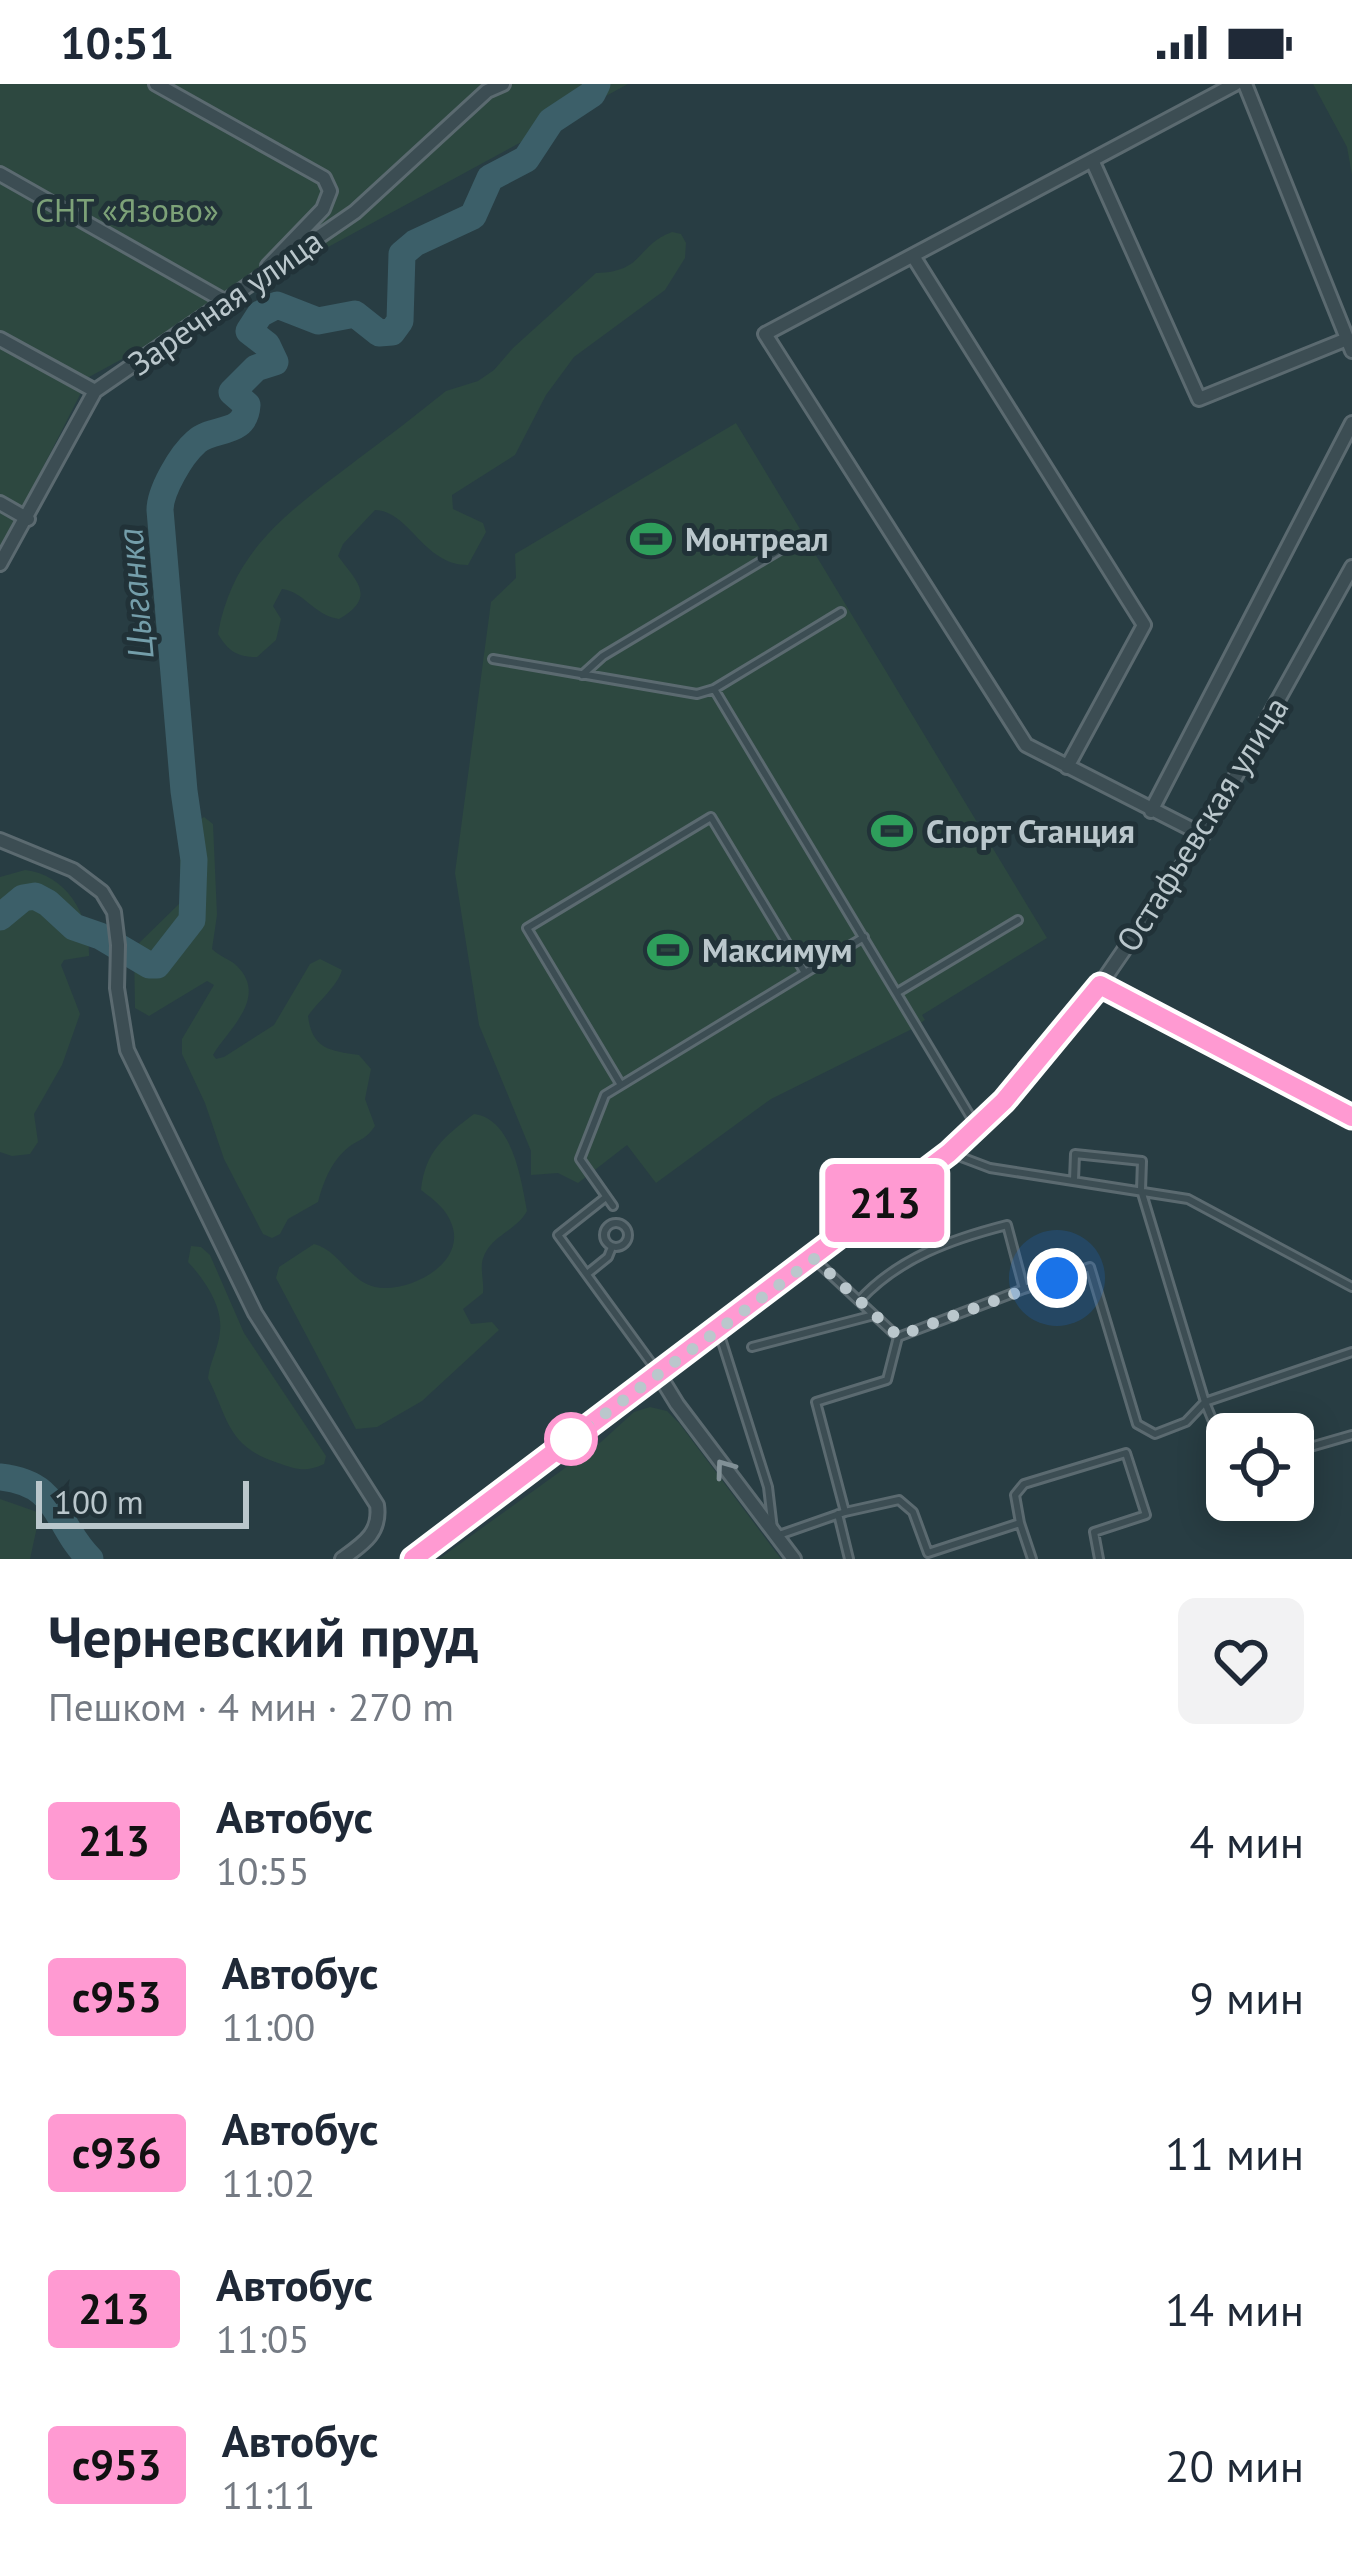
<!DOCTYPE html>
<html lang="ru">
<head>
<meta charset="utf-8">
<style>
  body { margin:0; font-family:"PT Sans",sans-serif; background:#f2f2f3; color:#1f2937; height:100vh; display:flex; flex-direction:column; font-size:45px; white-space:nowrap }
  * { box-sizing:border-box; margin:0 }
  p { font-size:39px; color:#747a83 }
  .icon { flex:none; width:66px; height:66px; fill:none; stroke:currentColor; stroke-width:2; stroke-linecap:round; stroke-linejoin:round }
  .map { position:relative; height:1475px; overflow:hidden }
  .panel { display:flex; flex-direction:column; background:#fff; flex:1 }
  .panel>* { flex:none }
  .badge { padding:0 24px; border-radius:9px; font-size:42px; line-height:78px }
  .buttons { position:absolute; left:1206px; top:1329px; display:grid; gap:24px }
  .buttons a { display:grid; place-items:center; width:108px; height:108px; border-radius:18px; background:#fff; box-shadow:0 6px 30px #0003; font-size:60px }
  .scale { position:absolute; left:36px; bottom:30px; width:213px; box-sizing:border-box; padding-left:12px; border:6px solid #bac7cc; border-top:0; font-size:33px; line-height:42px; white-space:nowrap; color:#bac7cc; -webkit-text-stroke:9px #213238; paint-order:stroke }
  .you { position:absolute; width:60px; height:60px; margin:-30px; border:9px solid #fff; border-radius:50%; background:#1a73e8; box-shadow:0 0 0 18px #1a73e833 }
  .map>.badge { position:absolute; translate:-50% -50%; box-shadow:0 0 0 6px #fff }
  .round { display:grid; place-items:center; flex:none; width:126px; height:126px; border-radius:18px; background:#f2f2f3 }
  .head { display:flex; align-items:center; justify-content:space-between; height:204px; padding:0 48px }
  h1 { font-size:57px; font-weight:600; line-height:90px }
  ul { padding:0; list-style:none }
  li { display:flex; align-items:center; gap:36px; height:156px; padding:0 48px }
  li div { flex:1 }
  li b { display:block; font-size:45px }
  li em { font-style:normal }
  li .badge { min-width:132px; font-weight:700; text-align:center }
  .status { display:flex; justify-content:space-between; align-items:center; height:84px; padding:0 60px; background:#fff; direction:ltr }
  .status svg { height:33px; fill:currentColor }
  .map>svg:first-child { display:block }
  .green { fill:#2d4840 }
  .lines { fill:none; stroke-linecap:round; stroke-linejoin:round }
  .river { stroke:#3c5f69; stroke-width:27 }
  .service-casing { stroke:#5b6a70; stroke-width:12 }
  .minor-casing { stroke:#5b6a70; stroke-width:18 }
  .tertiary-casing { stroke:#5b6a70; stroke-width:21 }
  .service { stroke:#3c4d53; stroke-width:6 }
  .minor { stroke:#3c4d53; stroke-width:12 }
  .tertiary { stroke:#3c4d53; stroke-width:15 }
  .oneway { stroke:#819096 }
  .line-casing { stroke:#fff; stroke-width:27 }
  .line { stroke:#ff9ad2; stroke-width:18 }
  .walk { stroke:#bac7cc; stroke-width:12; stroke-dasharray:0 21.6 }
  .stop-dot { fill:#fff; stroke:#ff9ad2; stroke-width:6 }
  .labels { text-anchor:middle; stroke-width:10; stroke-linejoin:round; paint-order:stroke }
  .park-label { font-size:33px; fill:#7da278; stroke:#213238 }
  .street-label { font-size:33px; fill:#bac7cc; stroke:#213238 }
  .poi-label { font-size:33px; font-weight:bold; fill:#bac7cc; stroke:#213238; text-anchor:start }
  .water-label { font-size:36px; font-style:italic; fill:#749eaa; stroke:#213238 }
</style>
</head>
<body>
<div class="status"><b>10:51</b><svg viewBox="0 0 49 12"><path d="M0 12V9h3v3zM5 12V6h3v6zM10 12V3h3v9zM15 12V0h3v12zM26 1h20v11H26zM47 4h2v5h-2z"/></svg></div>
<div class="map">
<svg width="1352" height="1475" viewBox="0 0 1352 1475">
  <rect width="100%" height="100%" fill="#283d43"/>
  <!-- green -->
  <path class="green" d="M 0,0 L 628,0 L 89,293 L 0,468 Z
    M 1313,0 L 1352,0 L 1352,91 L 1347,63 Z
    M 672,148 L 681,150 L 686,159 L 685,174 L 665,206 L 574,273 L 546,311 L 515,371 L 452,411 L 453,425 L 483,439 L 486,448 L 468,481 C 423,481 410,427 375,426 L 343,460 L 338,472 C 357,498 377,513 339,535 C 313,531 305,508 282,505 L 273,522 L 281,535 L 276,556 L 257,573 C 237,573 228,567 218,550 C 233,463 293,425 358,375 C 388,353 417,330 446,307 L 478,297 L 494,286 L 513,264 L 596,189 C 645,188 636,161 672,148 Z
    M 736,339 L 1047,854 L 922,931 L 925,936 L 910,946 L 771,1015 L 656,1099 L 627,1061 L 578,1099 L 558,1089 L 531,1091 L 531,1067 L 479,941 L 455,789 L 491,518 L 516,494 L 515,470 Z
    M 204,733 L 213,740 L 217,831 L 212,865 C 220,873 230,875 237,882 C 269,914 227,946 213,971 L 216,975 L 224,973 L 274,941 L 310,880 L 320,875 L 342,886 C 337,903 319,916 308,932 C 312,965 330,967 359,971 L 371,985 L 365,1015 L 375,1042 C 367,1054 361,1055 350,1062 C 332,1076 324,1096 318,1118 L 288,1135 L 280,1150 L 272,1154 L 263,1150 L 224,1075 L 205,1019 L 182,970 L 182,955 L 214,901 L 207,897 L 149,932 L 135,924 L 134,864 L 180,819 L 180,748 Z
    M 25,786 C 67,791 90,831 89,872 L 64,876 L 61,881 L 80,930 L 62,981 L 34,1030 L 38,1058 L 30,1070 L 12,1072 L 0,1068 L 0,793 Z
    M 474,1030 C 513,1035 521,1096 527,1127 C 516,1148 487,1152 482,1179 C 481,1188 484,1200 483,1209 L 463,1225 L 471,1240 L 492,1238 L 499,1246 L 422,1317 L 377,1343 L 356,1345 L 276,1194 L 279,1183 L 314,1160 C 339,1166 349,1197 375,1203 C 408,1210 466,1180 452,1141 C 446,1124 434,1116 421,1106 C 425,1067 445,1052 474,1030 Z
    M 191,1162 L 201,1163 L 210,1171 L 244,1249 L 326,1372 L 324,1380 C 305,1389 296,1385 278,1379 C 227,1362 229,1336 208,1294 C 210,1277 219,1263 220,1247 C 223,1222 204,1195 188,1178 Z
    M 650,1323 L 667,1327 L 679,1339 L 781,1475 L 439,1475 L 601,1358 L 634,1328 Z
    M 0,1415 L 40,1429 L 30,1475 L 0,1475 Z"/>
  <g class="lines">
    <!-- river -->
    <path class="river" d="M 0,833 L 23,814 L 35,812 L 48,819 L 74,843 L 100,852 L 149,881 L 157,881 L 192,836 L 194,776 L 184,707 L 160,426 C 160,407 181,371 196,358 C 213,342 245,353 247,321 L 232,308 L 256,284 L 275,278 L 267,261 L 249,247 L 260,230 L 277,221 L 318,237 L 355,230 L 379,249 L 392,248 L 400,237 L 402,170 L 415,159 L 473,132 L 490,94 L 526,75 L 551,37 L 592,10 L 597,0
      M 0,1393 C 62,1400 53,1438 90,1475"/>
    <!-- service casing -->
    <g class="service-casing">
      <path id="service" d="M 493,575 L 697,610 L 714,605 L 841,528
        M 582,591 L 603,572 L 785,463
        M 714,605 L 975,1040
        M 898,908 L 1018,836
        M 621,1001 L 527,844 L 711,733 L 805,889
        M 953,1070 L 990,1084 L 1188,1115 L 1352,1203
        M 1074,1096 L 1075,1070 L 1142,1077 L 1141,1106 L 1205,1318 L 1227,1372
        M 606,1113 L 558,1151 L 657,1287
        M 613,1122 L 580,1075 L 605,1011 L 864,853
        M604 1151a12 12 0 1 1 24 0a12 12 0 1 1-24 0Z
        M 814,1175 L 859,1217 C 898,1174 952,1155 1007,1141 L 1024,1205 L 898,1253 L 859,1217
        M 587,1190 L 608,1173 L 612,1163
        M 1024,1205 L 1090,1183 L 1137,1340 L 1155,1350 L 1186,1338 L 1205,1318 L 1352,1268
        M 718,1245 L 768,1403 L 773,1445
        M 752,1263 L 874,1231
        M 1293,1368 L 1352,1351
        M 845,1428 L 899,1416 L 913,1428 L 928,1469 L 1020,1439 L 1032,1475
        M 838,1430 L 849,1475
        M 1020,1439 L 1015,1411 L 1024,1400 L 1126,1369 L 1146,1431 L 1094,1448 L 1099,1475
        M 779,1451 L 845,1428 L 816,1318 L 887,1296 L 898,1253"/>
    </g>
    <!-- minor casing -->
    <g class="minor-casing">
      <path id="minor" d="M 156,0 L 324,94 L 330,107 L 323,125 L 268,182
        M 1245,0 L 1352,267
        M 1092,76 L 1199,315 L 1347,255
        M 0,90 L 226,218
        M 913,172 L 1144,541 L 1067,683
        M 0,255 L 95,307
        M 0,419 L 28,435
        M 0,480 L 95,307 L 355,128 L 487,7 L 503,0
        M 1151,727 L 1352,339
        M 1203,751 L 1026,661 L 765,250 L 1235,0
        M 0,756 L 73,786 L 102,808 L 114,828 L 118,861 L 117,904 L 127,966 L 255,1229 L 377,1421 C 381,1449 363,1460 342,1475
        M 1100,901 L 1203,751 L 1352,483
        M 658,1289 L 677,1320 L 794,1475"/>
    </g>
    <!-- tertiary casing -->
    <g class="tertiary-casing">
      <path id="tertiary" d="M 412,1475 L 949,1069 L 1016,1004 L 1100,901 L 1352,1033"/>
    </g>
    <!-- service -->
    <use href="#service" class="service"/>
    <!-- minor -->
    <use href="#minor" class="minor"/>
    <!-- tertiary -->
    <use href="#tertiary" class="tertiary"/>
  </g>
  <!-- one-way arrows -->
  <defs><path id="oneway-chevron" d="M-2-3.5L2.5 0L-2 3.5" fill="none" stroke-width="1.6" stroke-linecap="round" stroke-linejoin="round" transform="scale(3)"/></defs>
  <use class="oneway" href="#oneway-chevron" transform="translate(724 1384) rotate(-126)"/>
  <g class="lines">
    <!-- line casing -->
    <g class="line-casing">
      <path id="line" d="M 413,1475 L 949,1069 L 1004,1017 L 1100,901 L 1352,1033"/>
    </g>
    <!-- line -->
    <use href="#line" class="line"/>
    <!-- walk -->
    <path class="walk" d="M 571,1355 L 814,1175 L 898,1252 L 1057,1194"/>
  </g>
  <!-- icons -->
  <defs>
    <g id="stadium-bare" transform="scale(3.24)"><path d="M0-5a6.5 5 0 1 0 0 10a6.5 5 0 1 0 0-10ZM-3.5-1.8h7v3.6h-7Z" fill="#2e9e5b" stroke="#213238" stroke-width="2.5" paint-order="stroke"/></g>
  </defs>
  <g fill-rule="evenodd">
    <use href="#stadium-bare" x="651" y="455"/>
    <use href="#stadium-bare" x="892" y="747"/>
    <use href="#stadium-bare" x="668" y="866"/>
  </g>
  <!-- markers -->
  <circle class="stop-dot" cx="571" cy="1355" r="24"/>
  <g class="labels">
    <!-- park labels -->
    <g class="park-label">
      <text x="127" y="138">СНТ «Язово»</text>
    </g>
    <!-- street labels -->
    <g class="street-label">
      <text transform="translate(225 218) rotate(-35)" y="12">Заречная улица</text>
      <text transform="translate(1202 740) rotate(-58)" y="12">Остафьевская улица</text>
    </g>
    <!-- poi labels -->
    <g class="poi-label">
      <text x="685" y="467">Монтреал</text>
      <text x="926" y="759">Спорт Станция</text>
      <text x="702" y="878">Максимум</text>
    </g>
    <!-- water labels -->
    <g class="water-label">
      <text transform="translate(135 510) rotate(-95)" y="13">Цыганка</text>
    </g>
  </g>
</svg>
<div class="buttons">
<a><svg class="icon" aria-label="locate" viewBox="0 0 24 24"><circle cx="12" cy="12" r="6"/><path d="M12 2v4M12 18v4M2 12h4M18 12h4"/></svg></a>
</div>
<div class="scale">100 m</div>
<div class="you" style="left:1057px;top:1194px"></div>
<b class="badge" style="left:885px;top:1119px;background:#ff9ad2;color:#111">213</b>
</div>
<section class="panel">
<div class="head"><div><h1>Черневский пруд</h1><p>Пешком · 4 мин · 270 m</p></div><a class="round"><svg class="icon" aria-label="heart" viewBox="0 0 24 24"><path d="M12 20l-8-8c-3-5 5-10 8-4 3-6 11-1 8 4z"/></svg></a></div>
<ul>
<li><span class="badge" style="background:#ff9ad2;color:#111">213</span><div><b>Автобус</b><p>10:55</p></div><em>4 мин</em></li>
<li><span class="badge" style="background:#ff9ad2;color:#111">с953</span><div><b>Автобус</b><p>11:00</p></div><em>9 мин</em></li>
<li><span class="badge" style="background:#ff9ad2;color:#111">с936</span><div><b>Автобус</b><p>11:02</p></div><em>11 мин</em></li>
<li><span class="badge" style="background:#ff9ad2;color:#111">213</span><div><b>Автобус</b><p>11:05</p></div><em>14 мин</em></li>
<li><span class="badge" style="background:#ff9ad2;color:#111">с953</span><div><b>Автобус</b><p>11:11</p></div><em>20 мин</em></li>
</ul>
</section>
</body>
</html>
